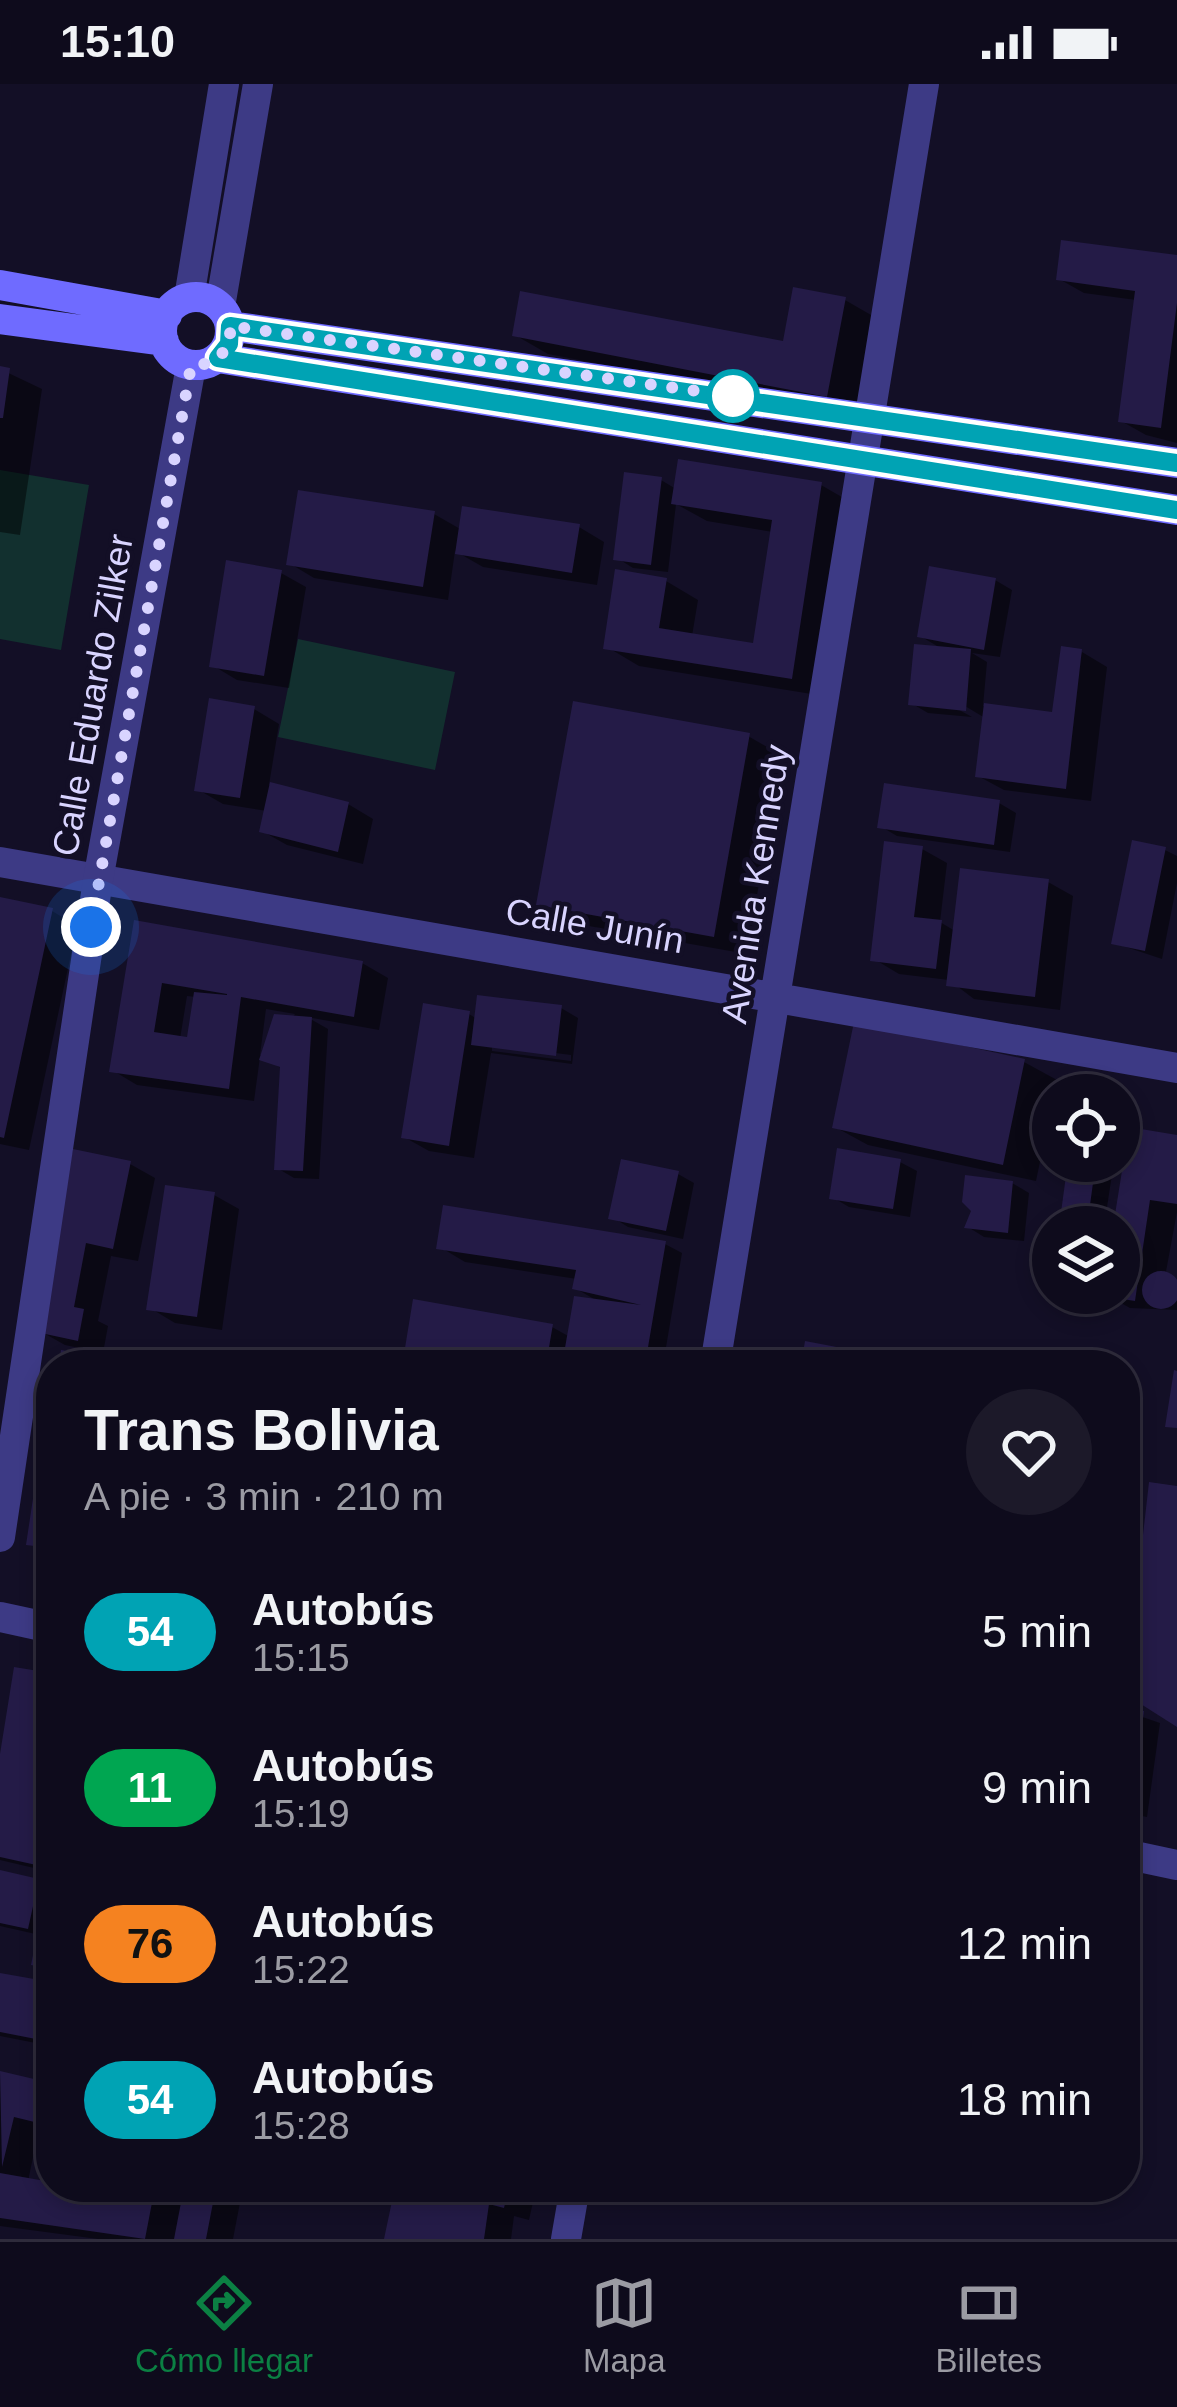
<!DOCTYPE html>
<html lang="es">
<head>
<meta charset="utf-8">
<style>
  body { margin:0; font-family:Helvetica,sans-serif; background:#1c1929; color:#f1f3f6; height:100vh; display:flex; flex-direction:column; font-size:45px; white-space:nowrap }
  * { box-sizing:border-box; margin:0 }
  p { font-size:39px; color:#9b9ba3 }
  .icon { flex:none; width:66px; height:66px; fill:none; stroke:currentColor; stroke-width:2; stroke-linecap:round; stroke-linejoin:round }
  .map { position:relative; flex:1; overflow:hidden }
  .side { position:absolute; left:36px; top:1266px; width:1104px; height:852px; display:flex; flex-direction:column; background:#0e0b1c; border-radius:48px; box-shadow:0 6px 18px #0003,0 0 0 3px #2e2b3b }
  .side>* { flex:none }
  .badge { padding:0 24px; border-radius:39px; font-size:42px; line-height:78px }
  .tools { position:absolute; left:1032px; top:990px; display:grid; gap:24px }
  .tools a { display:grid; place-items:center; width:108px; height:108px; border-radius:50%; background:#0e0b1c; box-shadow:0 6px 18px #0003,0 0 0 3px #2e2b3b; font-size:60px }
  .you { position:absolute; width:60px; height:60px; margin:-30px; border:9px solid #fff; border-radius:50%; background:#1a73e8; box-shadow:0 0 0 18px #1a73e833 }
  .map>.badge { position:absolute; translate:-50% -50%; box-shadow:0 0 0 6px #fff }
  .round { display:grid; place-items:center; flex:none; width:126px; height:126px; border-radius:63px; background:#1c1929 }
  .head { display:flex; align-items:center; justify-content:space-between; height:204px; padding:0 48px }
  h1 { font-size:57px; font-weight:800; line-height:90px }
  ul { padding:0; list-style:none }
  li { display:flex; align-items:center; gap:36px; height:156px; padding:0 48px }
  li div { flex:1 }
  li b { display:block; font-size:45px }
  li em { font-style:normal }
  li .badge { min-width:132px; font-weight:700; text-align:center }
  .status { display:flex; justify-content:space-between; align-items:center; height:84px; padding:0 60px; background:#0e0b1c; direction:ltr }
  .status svg { height:33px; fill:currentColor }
  .tab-bar { display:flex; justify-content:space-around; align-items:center; height:168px; border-top:3px solid #2e2b3b; background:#0e0b1c; font-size:33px; color:#9b9ba3 }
  .tab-bar a { display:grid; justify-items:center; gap:6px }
  .tab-bar .on { color:#0b8043 }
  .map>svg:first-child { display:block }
  .green { fill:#12302f }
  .shadow { fill:#0007; fill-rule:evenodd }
  .building { fill:#241b47; fill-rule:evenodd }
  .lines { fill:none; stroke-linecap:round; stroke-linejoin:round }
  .minor { stroke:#3d3a85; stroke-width:30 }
  .tertiary { stroke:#3d3a85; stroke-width:30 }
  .secondary { stroke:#6f6bff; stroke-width:30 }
  .line-casing { stroke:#fff; stroke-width:27 }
  .line { stroke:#00a3b4; stroke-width:18 }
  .walk { stroke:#d9d4ff; stroke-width:12; stroke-dasharray:0 21.6 }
  .stop-dot { fill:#fff; stroke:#00a3b4; stroke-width:6 }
  .labels { text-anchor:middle; stroke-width:9; stroke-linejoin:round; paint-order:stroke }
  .street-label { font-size:36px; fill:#d9d4ff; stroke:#130f26 }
</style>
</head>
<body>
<div class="status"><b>15:10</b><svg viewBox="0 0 49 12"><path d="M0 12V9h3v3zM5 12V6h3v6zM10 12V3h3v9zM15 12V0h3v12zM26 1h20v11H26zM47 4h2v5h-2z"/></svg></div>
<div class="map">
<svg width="1177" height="2155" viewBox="0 0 1177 2155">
  <rect width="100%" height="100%" fill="#130f26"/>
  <!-- green -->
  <path class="green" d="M 0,386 L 89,401 L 61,566 L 0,555 Z
    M 298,555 L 455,588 L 435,686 L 278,653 Z"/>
  <!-- shadow -->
  <path class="shadow" d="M 1177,174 L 1177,359 L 1146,351 L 1121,337 L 1136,216 L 1084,209 L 1059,195 Z
    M 845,216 L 878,235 L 860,330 L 548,270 L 515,251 L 785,260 Z
    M 0,285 L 42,305 L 20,451 L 0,448 Z
    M 661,396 L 676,405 L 821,401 L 854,420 L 824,612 L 639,582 L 607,563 L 666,497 L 698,516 L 692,552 L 755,562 L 773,448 L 707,437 L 676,420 L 668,488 L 633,484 L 617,474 Z
    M 434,430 L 462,446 L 579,443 L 604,458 L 597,501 L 483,483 L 455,467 L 448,516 L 314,494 L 289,479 Z
    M 281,489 L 306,503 L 289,604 L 237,596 L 212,581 Z
    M 995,496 L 1012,506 L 1000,573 L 972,569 L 987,578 L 983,622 L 1055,632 L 1082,568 L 1107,583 L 1091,717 L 1004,706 L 978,692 L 985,634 L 955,616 L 952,622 L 972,633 L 928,629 L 911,619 L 944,566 L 920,552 Z
    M 254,625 L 279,640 L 269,701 L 348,720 L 373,735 L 363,780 L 287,761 L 262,747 L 267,727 L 223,720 L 197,705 Z
    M 748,652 L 781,671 L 747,870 L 572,839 L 540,820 Z
    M 999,719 L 1016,729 L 1010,768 L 897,752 L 880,742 Z
    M 922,765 L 947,779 L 940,838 L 955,847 L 1048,798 L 1073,812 L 1060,926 L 974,915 L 949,896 L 899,890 L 874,875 Z
    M 1165,766 L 1177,772 L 1177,799 L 1162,875 L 1114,859 Z
    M 0,816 L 52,827 L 77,842 L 29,1066 L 0,1060 Z
    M 137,839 L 362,879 L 388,894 L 379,946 L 307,933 L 328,945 L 319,1095 L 294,1094 L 277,1084 L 283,985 L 260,973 L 254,1017 L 137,1001 L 112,986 ZM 187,912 L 196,913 L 190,956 L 180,955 ZM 266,925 L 295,930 L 263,971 L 260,971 Z
    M 561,924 L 578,934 L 572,980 L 491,969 L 474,1074 L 429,1067 L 404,1053 L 469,930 L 477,935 ZM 492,961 L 571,971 L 571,977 L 492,967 Z
    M 1024,978 L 1057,996 L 1036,1097 L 868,1061 L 835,1043 Z
    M 1177,1054 L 1177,1128 L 1165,1193 L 1177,1197 L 1177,1226 L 1130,1224 L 1105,1210 L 1119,1209 L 1116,1143 Z
    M 75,1068 L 130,1080 L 155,1094 L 138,1177 L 111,1172 L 98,1237 L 108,1242 L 103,1269 L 65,1261 L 40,1247 Z
    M 1071,1077 L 1114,1077 L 1104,1143 L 1062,1143 Z
    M 900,1078 L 917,1087 L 910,1133 L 849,1123 L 832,1113 Z
    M 678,1090 L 694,1099 L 683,1155 L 628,1143 L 612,1133 Z
    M 1012,1099 L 1029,1109 L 1024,1157 L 984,1153 L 968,1143 Z
    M 214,1111 L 239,1125 L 222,1246 L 175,1239 L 150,1224 Z
    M 665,1160 L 682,1169 L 663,1281 L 454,1281 L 433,1277 L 408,1263 L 552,1243 L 570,1253 L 599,1218 L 575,1204 L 577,1195 L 465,1178 L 440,1163 Z
    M 51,1592 L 51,1788 L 0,1776 L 0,1689 Z
    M 1125,1627 L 1160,1639 L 1147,1733 L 1125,1729 Z
    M 0,1789 L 49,1804 L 51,1795 L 51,1889 L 34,1879 L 40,1851 L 0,1842 Z
    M 0,1892 L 51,1901 L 51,1962 L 0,1952 Z
    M 0,1989 L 51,2000 L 51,2048 L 39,2045 L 28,2097 L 112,2111 L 110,2103 L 243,2103 L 233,2155 L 98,2155 L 0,2142 Z
    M 385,2103 L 525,2103 L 535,2109 L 529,2136 L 514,2132 L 511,2155 L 387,2155 L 397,2106 Z"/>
  <!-- building -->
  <path class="building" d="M 1061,156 L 1177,171 L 1177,219 L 1161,344 L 1118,338 L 1135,207 L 1056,196 Z
    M 793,203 L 846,213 L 827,313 L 512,252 L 520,207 L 783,257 Z
    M 0,282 L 10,284 L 3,334 L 0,334 Z
    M 678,375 L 822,398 L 792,595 L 603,565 L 615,485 L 667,494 L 659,544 L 753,559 L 772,436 L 671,420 Z
    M 624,388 L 662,393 L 651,481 L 613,476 Z
    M 298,406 L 435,427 L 423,503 L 286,481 Z
    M 462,422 L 580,440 L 572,489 L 455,470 Z
    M 226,476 L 282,486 L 264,592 L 209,583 Z
    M 929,482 L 996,494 L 984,566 L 917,553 Z
    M 914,560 L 971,565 L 966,627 L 908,621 Z
    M 1061,562 L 1082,565 L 1066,705 L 975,693 L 984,619 L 1052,628 Z
    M 209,614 L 255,622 L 240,714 L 194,707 Z
    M 573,617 L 750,649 L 714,853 L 536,821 Z
    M 270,698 L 349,718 L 338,768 L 259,748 Z
    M 884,699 L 1000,716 L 994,761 L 877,744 Z
    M 1132,756 L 1166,763 L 1145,867 L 1111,860 Z
    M 884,757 L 923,762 L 914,833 L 942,836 L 936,885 L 870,877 Z
    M 960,784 L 1049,795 L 1035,913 L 946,902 Z
    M 0,813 L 53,824 L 4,1054 L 0,1053 Z
    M 134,836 L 363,877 L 354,933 L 241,913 L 229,1005 L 109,988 ZM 162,899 L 227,910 L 227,911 L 194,908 L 187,953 L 154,948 Z
    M 477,911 L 562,921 L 556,972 L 471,961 Z
    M 423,919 L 470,927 L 449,1062 L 401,1054 Z
    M 274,930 L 312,933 L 303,1087 L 274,1086 L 280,983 L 259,976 Z
    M 854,938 L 1025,975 L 1003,1081 L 832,1044 Z
    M 1129,1043 L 1177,1051 L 1177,1120 L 1150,1116 L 1135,1217 L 1103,1212 L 1119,1209 L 1119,1143 L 1113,1143 Z
    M 837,1064 L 901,1075 L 893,1125 L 829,1115 Z
    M 73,1065 L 131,1077 L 113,1165 L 86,1159 L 74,1223 L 84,1225 L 78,1257 L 36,1248 Z
    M 621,1075 L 679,1087 L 666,1147 L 608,1135 Z
    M 1068,1077 L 1096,1077 L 1087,1143 L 1059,1143 Z
    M 965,1091 L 1013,1097 L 1008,1149 L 964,1144 L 971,1127 L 962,1118 Z
    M 165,1101 L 215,1108 L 197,1233 L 146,1226 Z
    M 443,1121 L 666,1157 L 645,1281 L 562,1281 L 574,1212 L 641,1221 L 572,1205 L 576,1186 L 436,1165 Z
    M1142 1206a19 19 0 1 1 38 0a19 19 0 1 1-38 0Z
    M 413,1215 L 553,1240 L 546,1281 L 499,1281 L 405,1264 Z
    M 805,1257 L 921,1279 L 921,1281 L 801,1281 Z
    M 61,1266 L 123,1276 L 135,1281 L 59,1281 Z
    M 1174,1286 L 1177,1287 L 1177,1344 L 1165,1343 Z
    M 49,1344 L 51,1344 L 51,1399 L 39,1396 Z
    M 1149,1398 L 1177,1402 L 1177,1643 L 1125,1610 Z
    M 35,1401 L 51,1404 L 51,1464 L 26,1461 Z
    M 14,1583 L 51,1589 L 51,1624 L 43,1623 L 40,1645 L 51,1647 L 51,1678 L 35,1675 L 33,1691 L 51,1694 L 50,1784 L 0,1773 L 0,1670 Z
    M 1125,1624 L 1144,1627 L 1131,1725 L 1125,1724 Z
    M 0,1786 L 39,1795 L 28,1845 L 0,1839 Z
    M 49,1790 L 51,1790 L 51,1885 L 31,1881 Z
    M 0,1889 L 51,1898 L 41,1956 L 0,1948 Z
    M 0,1987 L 51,1999 L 51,2042 L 14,2033 L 2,2083 Z
    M 0,2089 L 51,2098 L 51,2103 L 108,2108 L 107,2103 L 155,2103 L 145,2155 L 0,2134 Z
    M 184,2103 L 216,2103 L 206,2155 L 174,2155 Z
    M 395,2103 L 509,2103 L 504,2124 L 489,2120 L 484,2155 L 384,2155 Z"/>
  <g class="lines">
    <!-- minor -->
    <path class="minor" d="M 0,778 L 1177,984
      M 715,1281 L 924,0
      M 566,2155 L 575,2103"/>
    <!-- tertiary -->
    <path class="tertiary" d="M 189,214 L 224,0
      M 220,223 L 258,0
      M 0,1453 L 98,796 L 191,282
      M 0,1533 L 51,1544
      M 1125,1770 L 1177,1781"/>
    <!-- secondary -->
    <path class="secondary" d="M 0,201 L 167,231
      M162 247a34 34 0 1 1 68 0a34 34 0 1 1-68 0Z
      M 0,235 L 164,257
      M 230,242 L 1177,379
      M 218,274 L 1177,426"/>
  </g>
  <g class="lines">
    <!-- line casing -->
    <g class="line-casing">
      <path id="line" d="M 1177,379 L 230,242 L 229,260 L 218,274 L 1177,426"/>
    </g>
    <!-- line -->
    <use href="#line" class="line"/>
    <!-- walk -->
    <path class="walk" d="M 91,843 L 191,282 C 216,281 232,267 230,242 L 733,312"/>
  </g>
  <!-- markers -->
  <circle class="stop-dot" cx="733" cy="312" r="24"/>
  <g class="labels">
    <!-- street labels -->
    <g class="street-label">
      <text transform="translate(92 611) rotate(-80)" y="13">Calle Eduardo Zilker</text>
      <text transform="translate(755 800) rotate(-81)" y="13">Avenida Kennedy</text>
      <text transform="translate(595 841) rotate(10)" y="13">Calle Junín</text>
    </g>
  </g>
</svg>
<div class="tools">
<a><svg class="icon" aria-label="locate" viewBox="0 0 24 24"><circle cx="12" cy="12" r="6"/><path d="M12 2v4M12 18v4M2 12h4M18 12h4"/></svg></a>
<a><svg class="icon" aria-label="layers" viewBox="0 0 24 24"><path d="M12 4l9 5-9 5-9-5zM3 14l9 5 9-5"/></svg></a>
</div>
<div class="you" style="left:91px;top:843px"></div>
<section class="side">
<div class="head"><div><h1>Trans Bolivia</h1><p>A pie · 3 min · 210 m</p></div><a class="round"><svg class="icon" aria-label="heart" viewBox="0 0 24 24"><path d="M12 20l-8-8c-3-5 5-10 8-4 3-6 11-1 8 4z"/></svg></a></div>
<ul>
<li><span class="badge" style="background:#00a3b4;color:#fff">54</span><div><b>Autobús</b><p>15:15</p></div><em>5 min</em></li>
<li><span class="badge" style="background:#00a651;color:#fff">11</span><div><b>Autobús</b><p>15:19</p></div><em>9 min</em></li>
<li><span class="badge" style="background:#f58220;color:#111">76</span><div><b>Autobús</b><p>15:22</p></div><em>12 min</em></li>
<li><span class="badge" style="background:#00a3b4;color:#fff">54</span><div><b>Autobús</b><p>15:28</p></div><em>18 min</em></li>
</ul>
</section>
</div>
<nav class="tab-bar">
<a class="on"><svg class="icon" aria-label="directions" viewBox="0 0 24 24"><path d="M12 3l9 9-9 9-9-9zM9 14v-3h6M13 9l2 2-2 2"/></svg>Cómo llegar</a>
<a><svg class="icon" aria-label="map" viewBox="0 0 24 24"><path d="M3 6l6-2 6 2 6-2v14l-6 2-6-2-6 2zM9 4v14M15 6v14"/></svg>Mapa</a>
<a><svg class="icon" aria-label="tickets" viewBox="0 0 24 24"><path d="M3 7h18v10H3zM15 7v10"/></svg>Billetes</a>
</nav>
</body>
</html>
